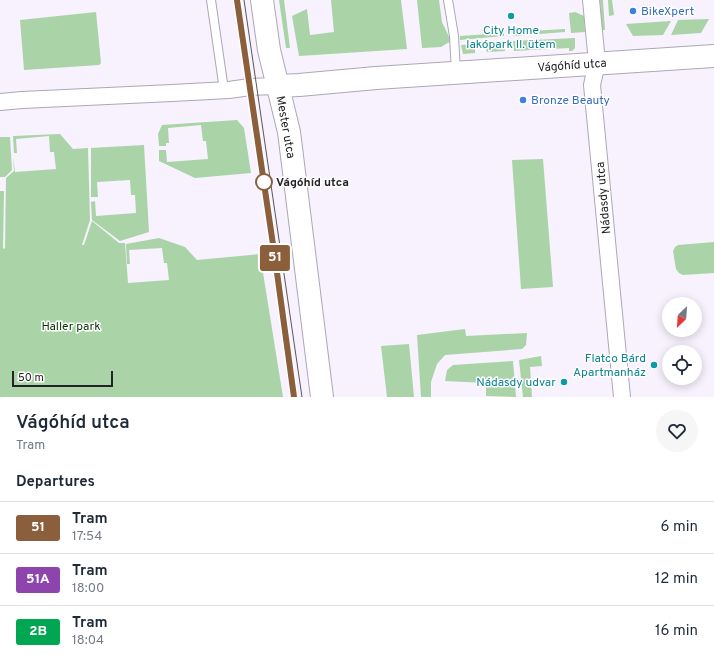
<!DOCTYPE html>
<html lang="en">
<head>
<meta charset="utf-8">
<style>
  body { margin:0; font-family:Overpass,sans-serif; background:#f6f6f7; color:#1f2937; height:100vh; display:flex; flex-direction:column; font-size:15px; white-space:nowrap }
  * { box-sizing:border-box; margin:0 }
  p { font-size:13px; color:#747a83 }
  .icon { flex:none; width:22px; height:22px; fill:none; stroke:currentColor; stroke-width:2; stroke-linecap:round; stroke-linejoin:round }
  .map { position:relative; height:397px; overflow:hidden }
  .drawer { display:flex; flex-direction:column; background:#fff; flex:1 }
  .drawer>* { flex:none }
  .badge { padding:0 8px; border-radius:3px; font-size:14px; line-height:26px }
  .needle { width:26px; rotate:205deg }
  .tools { position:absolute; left:662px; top:297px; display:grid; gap:8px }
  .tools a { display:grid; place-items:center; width:40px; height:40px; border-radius:50%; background:#fff; box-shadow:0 2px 10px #0003; font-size:20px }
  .scale { position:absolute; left:12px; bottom:10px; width:101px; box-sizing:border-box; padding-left:4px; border:2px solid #252328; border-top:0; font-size:11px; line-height:14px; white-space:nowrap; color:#252328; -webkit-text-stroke:3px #fff; paint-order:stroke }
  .map>.badge { position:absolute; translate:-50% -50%; box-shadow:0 0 0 2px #fff }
  h2 { padding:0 16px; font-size:15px; line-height:36px }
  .round { display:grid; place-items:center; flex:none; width:42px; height:42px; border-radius:21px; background:#f6f6f7 }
  .headline { display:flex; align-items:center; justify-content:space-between; height:68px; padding:0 16px }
  h1 { font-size:19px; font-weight:600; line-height:30px }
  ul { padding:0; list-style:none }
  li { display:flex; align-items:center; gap:12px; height:52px; padding:0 16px; border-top:1px solid #e0e1e3 }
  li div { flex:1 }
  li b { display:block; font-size:15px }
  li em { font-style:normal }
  li .badge { min-width:44px; font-weight:700; text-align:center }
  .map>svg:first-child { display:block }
  .green { fill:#aad3a7 }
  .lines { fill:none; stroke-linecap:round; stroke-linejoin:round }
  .lane-casing { stroke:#ada7b4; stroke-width:10 }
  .street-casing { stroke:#ada7b4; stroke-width:18 }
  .secondary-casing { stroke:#ada7b4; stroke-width:24 }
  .lane { stroke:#fff; stroke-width:8 }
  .street { stroke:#fff; stroke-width:16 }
  .secondary { stroke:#fff; stroke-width:22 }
  .tram { stroke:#5a575e; stroke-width:1 }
  .line-casing { stroke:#fff; stroke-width:9 }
  .line { stroke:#8b5e3c; stroke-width:6 }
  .shop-dot { fill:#3f7fe0; stroke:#fff; stroke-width:1.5 }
  .culture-dot { fill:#0f9aa8; stroke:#fff; stroke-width:1.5 }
  .stop-dot { fill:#fff; stroke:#8b5e3c; stroke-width:2 }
  .labels { text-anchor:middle; stroke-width:3; stroke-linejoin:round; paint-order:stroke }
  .shop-label { font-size:12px; fill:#366cbe; stroke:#fff; text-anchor:start }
  .culture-label { font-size:12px; fill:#0d838f; stroke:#fff; text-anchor:end }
  .street-label { font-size:12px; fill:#252328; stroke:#fff }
  .stop-label { font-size:12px; font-weight:bold; fill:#252328; stroke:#fff; text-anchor:start }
  .park-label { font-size:12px; fill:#043504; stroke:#fff }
</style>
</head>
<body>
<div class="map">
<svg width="714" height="397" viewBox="0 0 714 397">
  <rect width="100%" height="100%" fill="#f7f2fd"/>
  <!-- green -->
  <path class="green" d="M 279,0 L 284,0 L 290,48 L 286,48 Z
    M 331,0 L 401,0 L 407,49 L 299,56 L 292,16 L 307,9 L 310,35 L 334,32 Z
    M 417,0 L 439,0 L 442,22 L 451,41 L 441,47 L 422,48 Z
    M 600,0 L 603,0 L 605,30 L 602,30 Z
    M 608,0 L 612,0 L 614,15 L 609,16 Z
    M 96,12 L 101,63 L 99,65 L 24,70 L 20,20 Z
    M 575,12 L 584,16 L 585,32 L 571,33 L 569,13 Z
    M 709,19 L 701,33 L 671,35 L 678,20 Z
    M 671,21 L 663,35 L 633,36 L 626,24 Z
    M 565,29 L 565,32 L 513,36 L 512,32 Z
    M 504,33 L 504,36 L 460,40 L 460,36 Z
    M 575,38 L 575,48 L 572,51 L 569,51 L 569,48 L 514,51 L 513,41 Z
    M 505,41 L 505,51 L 487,52 L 484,43 Z
    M 475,44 L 475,53 L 463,54 L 461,45 Z
    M 237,120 L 244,128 L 251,173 L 195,178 L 159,161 L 159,150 L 166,150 L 167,162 L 208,159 L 206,141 L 203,141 L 201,125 L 168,128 L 169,143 L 166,143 L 166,146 L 159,146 L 158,134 L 162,125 Z
    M 60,134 L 73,149 L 88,148 L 90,220 L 82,245 L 84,245 L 92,221 L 119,243 L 125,243 L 128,283 L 169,280 L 167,263 L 164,263 L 162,248 L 129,250 L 130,264 L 127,264 L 126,244 L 159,238 L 185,247 L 197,260 L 260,254 L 283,397 L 0,397 L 0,191 L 4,191 L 3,248 L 5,249 L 6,178 L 14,171 L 13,157 L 15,172 L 56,169 L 54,152 L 50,152 L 49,136 L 16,139 L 17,153 L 14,153 L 13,136 Z
    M 0,137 L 10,137 L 12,170 L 5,177 L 0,177 Z
    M 144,145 L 149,232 L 120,241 L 92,220 L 91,202 L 95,201 L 96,216 L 136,213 L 135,195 L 131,195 L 130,180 L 97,182 L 98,197 L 91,197 L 91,148 Z
    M 543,159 L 553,287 L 521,289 L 512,160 Z
    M 714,242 L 714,273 L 683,275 L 679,273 L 676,269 L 673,251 L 675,247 L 678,245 Z
    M 465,329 L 466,336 L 527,333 L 526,345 L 522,349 L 445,355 L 437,364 L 431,382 L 431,397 L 421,397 L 417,335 Z
    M 409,344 L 414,397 L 387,397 L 381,346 Z
    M 541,356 L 542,366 L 530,367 L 532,397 L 523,397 L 519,360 Z
    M 513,361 L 516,397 L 486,396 L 486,383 L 445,381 L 447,370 L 453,365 Z"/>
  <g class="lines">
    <!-- lane casing -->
    <g class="lane-casing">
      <path id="lane" d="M 211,0 L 224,90
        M 448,0 L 454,36 L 456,72"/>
    </g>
    <!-- street casing -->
    <g class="street-casing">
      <path id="street" d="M 591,0 L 597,63 L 592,85 L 622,397
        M 0,102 L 22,100 L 172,93 L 229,90 L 250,87 L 279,86"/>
    </g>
    <!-- secondary casing -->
    <g class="secondary-casing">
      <path id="secondary" d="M 262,0 L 269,50 L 289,132 L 322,397
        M 279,86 L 299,85 L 376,78 L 714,56"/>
    </g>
    <!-- lane -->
    <use href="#lane" class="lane"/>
    <!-- street -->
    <use href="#street" class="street"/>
    <!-- secondary -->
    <use href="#secondary" class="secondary"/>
    <!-- tram -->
    <path class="tram" d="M 237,0 L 275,258 L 294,397
      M 244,0 L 302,397"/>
  </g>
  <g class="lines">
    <!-- line casing -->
    <g class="line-casing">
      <path id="line" d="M 237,0 L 275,258 L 294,397"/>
    </g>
    <!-- line -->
    <use href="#line" class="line"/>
  </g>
  <!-- markers -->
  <g class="shop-dot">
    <circle cx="633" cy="11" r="4"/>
    <circle cx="523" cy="100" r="4"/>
  </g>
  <g class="culture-dot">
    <circle cx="511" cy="16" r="4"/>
    <circle cx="654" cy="365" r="4"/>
    <circle cx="564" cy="382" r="4"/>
  </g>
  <circle class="stop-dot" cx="264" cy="182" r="8"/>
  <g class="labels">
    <!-- shop labels -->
    <g class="shop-label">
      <text x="641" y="15">BikeXpert</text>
      <text x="531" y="104">Bronze Beauty</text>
    </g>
    <!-- culture labels -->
    <g class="culture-label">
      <text x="511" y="34" text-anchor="middle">City Home<tspan x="511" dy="14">lakópark II. ütem</tspan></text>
      <text x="646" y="362">Flatco Bárd<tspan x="646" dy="14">Apartmanház</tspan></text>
      <text x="556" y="386">Nádasdy udvar</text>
    </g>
    <!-- street labels -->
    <g class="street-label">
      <text transform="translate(572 65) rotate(-4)" y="4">Vágóhíd utca</text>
      <text transform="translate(286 127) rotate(80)" y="4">Mester utca</text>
      <text transform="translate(603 198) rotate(-95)" y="4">Nádasdy utca</text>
    </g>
    <!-- stop labels -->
    <g class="stop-label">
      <text x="276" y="186">Vágóhíd utca</text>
    </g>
    <!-- park labels -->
    <g class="park-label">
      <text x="71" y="330">Haller park</text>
    </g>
  </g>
</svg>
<div class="tools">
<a><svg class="needle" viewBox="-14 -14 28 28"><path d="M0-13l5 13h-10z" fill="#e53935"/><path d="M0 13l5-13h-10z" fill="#747a83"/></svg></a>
<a><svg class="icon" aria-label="locate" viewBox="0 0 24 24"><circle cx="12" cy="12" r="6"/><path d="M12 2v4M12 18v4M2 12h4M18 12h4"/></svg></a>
</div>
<div class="scale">50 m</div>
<b class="badge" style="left:275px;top:258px;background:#8b5e3c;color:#fff">51</b>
</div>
<section class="drawer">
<div class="headline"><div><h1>Vágóhíd utca</h1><p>Tram</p></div><a class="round"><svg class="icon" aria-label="heart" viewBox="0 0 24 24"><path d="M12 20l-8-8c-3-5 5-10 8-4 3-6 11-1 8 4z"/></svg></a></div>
<h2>Departures</h2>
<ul>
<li><span class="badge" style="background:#8b5e3c;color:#fff">51</span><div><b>Tram</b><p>17:54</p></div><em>6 min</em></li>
<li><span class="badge" style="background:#8e44ad;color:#fff">51A</span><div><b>Tram</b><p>18:00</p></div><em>12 min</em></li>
<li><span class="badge" style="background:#00a651;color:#fff">2B</span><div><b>Tram</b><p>18:04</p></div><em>16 min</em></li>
</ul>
</section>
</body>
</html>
